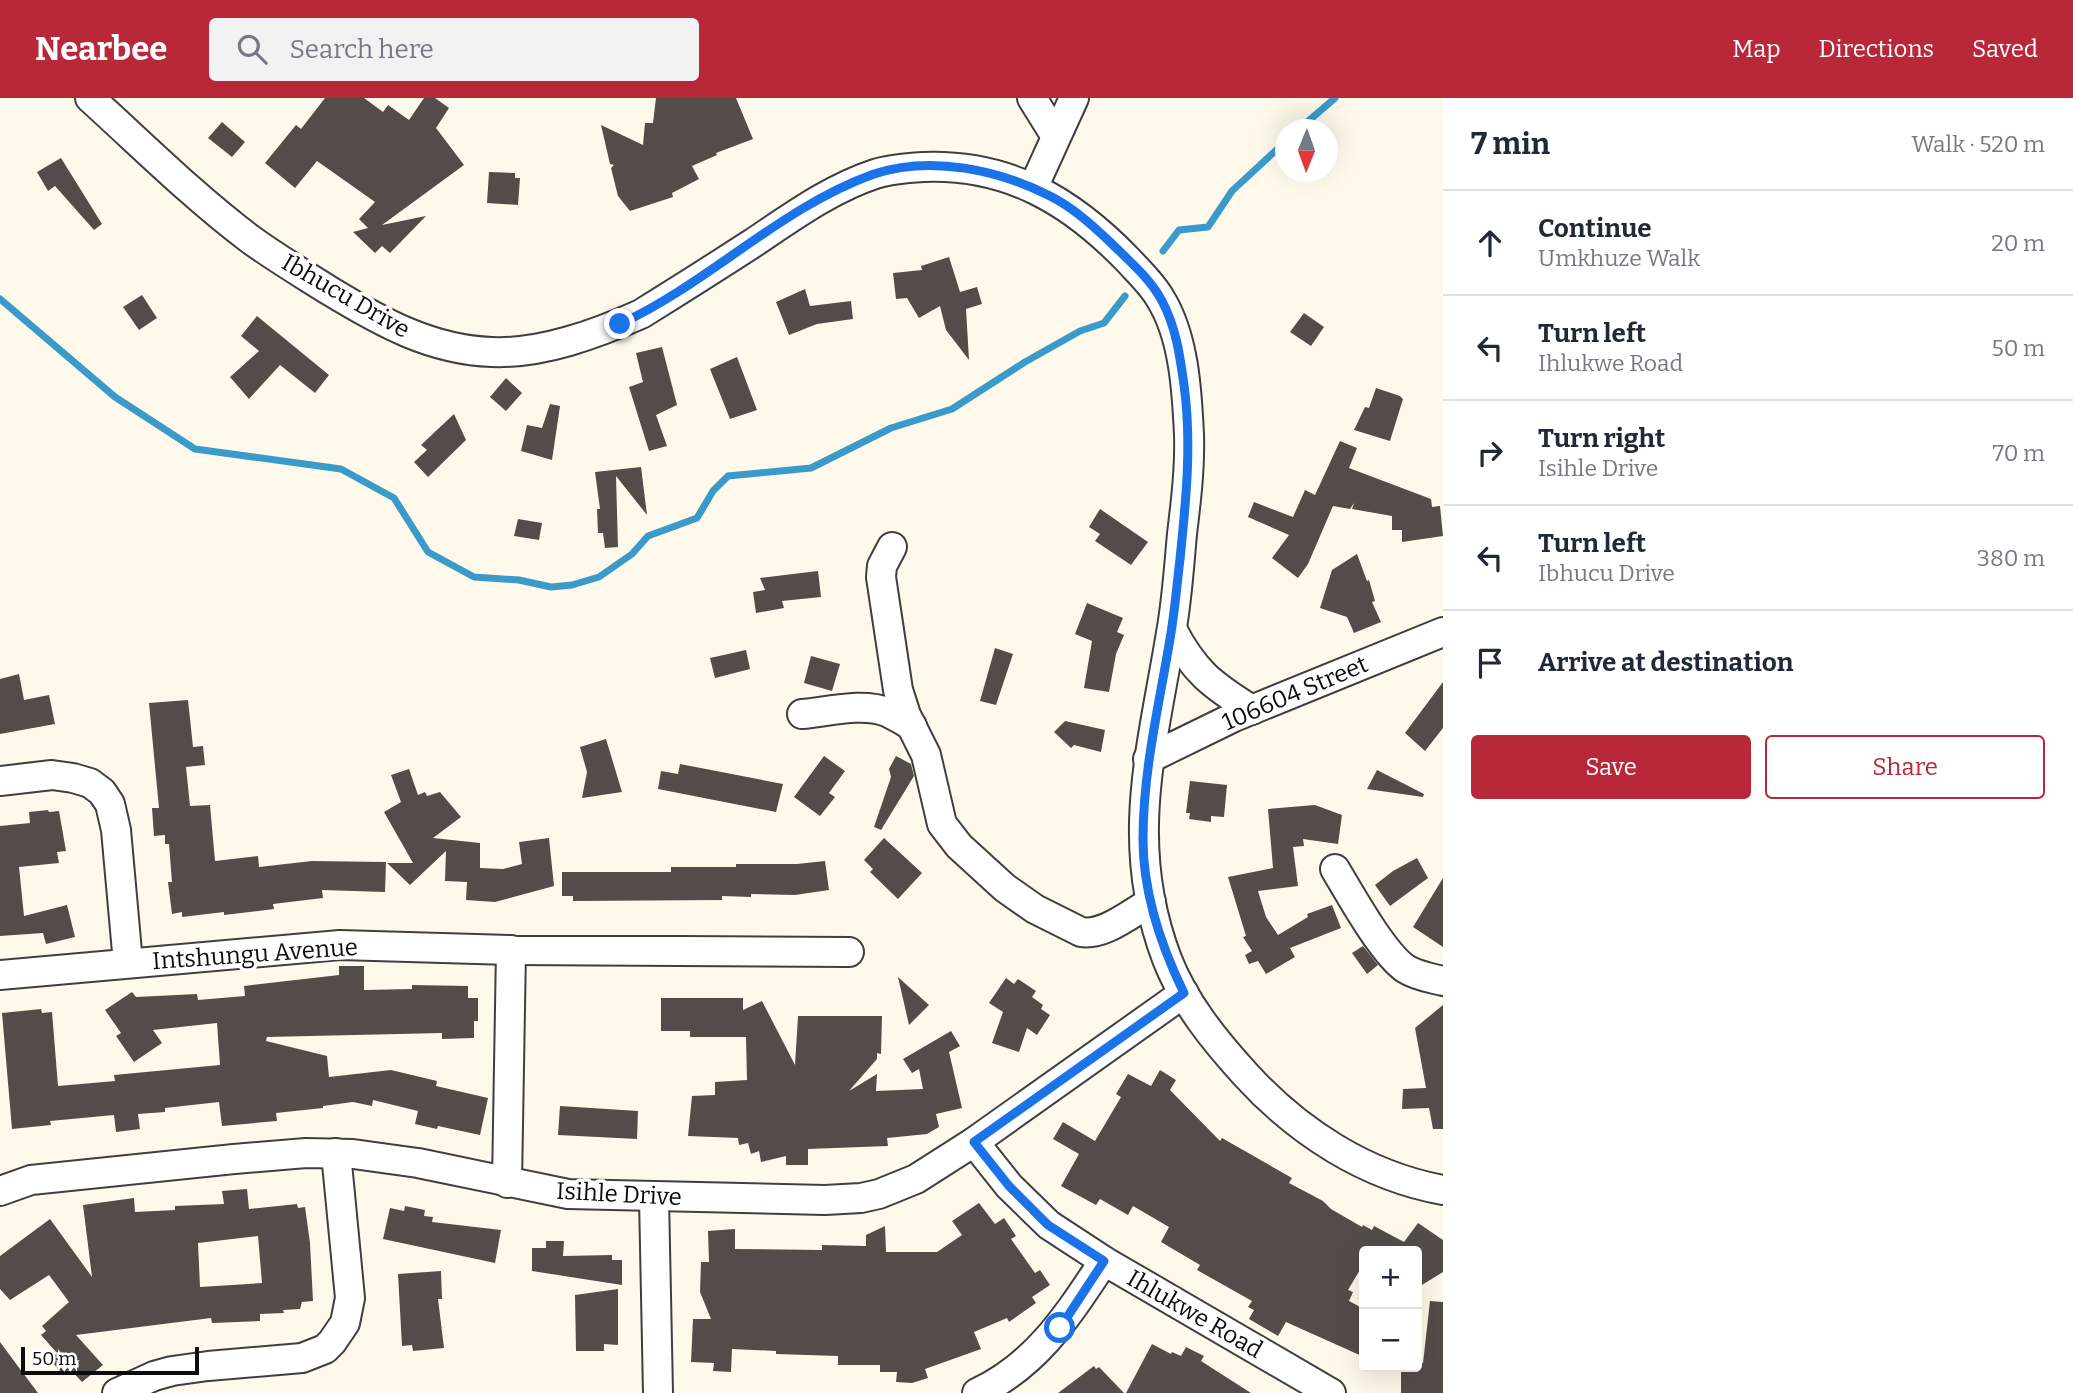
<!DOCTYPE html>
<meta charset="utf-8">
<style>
body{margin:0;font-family:Bitter,serif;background:#f2f2f3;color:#1f2937}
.controls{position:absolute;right:21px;bottom:21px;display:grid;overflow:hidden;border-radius:7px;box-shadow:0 7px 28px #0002}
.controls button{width:63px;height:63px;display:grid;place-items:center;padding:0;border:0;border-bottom:2px solid #e0e1e3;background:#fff;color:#1f2937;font:35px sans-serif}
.compass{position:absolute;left:1275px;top:21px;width:63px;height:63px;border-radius:50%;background:#fff;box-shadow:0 7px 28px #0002;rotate:181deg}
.scale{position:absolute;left:21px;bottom:18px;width:178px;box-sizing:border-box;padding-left:7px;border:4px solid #0c0c0c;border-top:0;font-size:19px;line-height:24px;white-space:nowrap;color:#0c0c0c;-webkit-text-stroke:5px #fff;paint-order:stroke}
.stop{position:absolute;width:21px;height:21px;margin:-16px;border:5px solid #1a73e8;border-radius:50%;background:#fff}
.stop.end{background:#1a73e8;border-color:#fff;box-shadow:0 2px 7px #0008}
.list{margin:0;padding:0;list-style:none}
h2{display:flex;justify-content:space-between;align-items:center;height:91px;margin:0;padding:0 28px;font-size:30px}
h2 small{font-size:23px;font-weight:400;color:#747a83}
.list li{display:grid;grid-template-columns:46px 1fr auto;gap:21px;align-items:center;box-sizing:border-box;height:105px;padding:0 28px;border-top:2px solid #e0e1e3}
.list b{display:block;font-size:26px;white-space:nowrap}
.list p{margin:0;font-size:23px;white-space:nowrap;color:#747a83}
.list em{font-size:23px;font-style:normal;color:#747a83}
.actions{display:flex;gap:14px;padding:21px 28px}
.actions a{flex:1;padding:16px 0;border:2px solid #b82839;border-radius:7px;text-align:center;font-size:24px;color:#b82839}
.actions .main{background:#b82839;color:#fff}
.icon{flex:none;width:38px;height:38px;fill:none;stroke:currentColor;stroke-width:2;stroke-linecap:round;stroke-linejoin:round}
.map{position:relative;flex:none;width:1443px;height:1295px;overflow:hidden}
header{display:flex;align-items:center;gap:42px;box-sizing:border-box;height:98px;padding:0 35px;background:#b82839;color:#fff}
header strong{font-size:33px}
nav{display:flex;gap:38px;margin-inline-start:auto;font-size:24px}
.search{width:490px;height:63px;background:#f2f2f3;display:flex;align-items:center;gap:18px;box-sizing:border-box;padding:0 24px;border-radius:7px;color:#747a83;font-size:26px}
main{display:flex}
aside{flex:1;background:#fff}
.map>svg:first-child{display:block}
</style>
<header>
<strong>Nearbee</strong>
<div class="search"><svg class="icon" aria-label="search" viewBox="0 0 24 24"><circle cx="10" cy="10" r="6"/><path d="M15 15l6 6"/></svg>Search here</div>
<nav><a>Map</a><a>Directions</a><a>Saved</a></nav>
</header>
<main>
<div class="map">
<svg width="1443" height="1295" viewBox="0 0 1443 1295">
<rect width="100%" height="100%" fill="#fff9eb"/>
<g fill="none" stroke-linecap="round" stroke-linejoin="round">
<!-- stream -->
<g stroke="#3a9bca" stroke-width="7">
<polyline points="1298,32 1335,0"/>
<polyline points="1163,153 1179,132 1208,129 1232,93 1286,43"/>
<polyline points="0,201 115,299 195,351 341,371 394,400 428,454 474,479 519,482 551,489 572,487 599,479 632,456 648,438 697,420 713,393 728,378 811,370 891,330 952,311 1025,264 1080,233 1104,225 1125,198"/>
</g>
</g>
<!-- building -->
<g fill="#544c48" fill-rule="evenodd">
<polygon points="325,0 364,0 383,14 388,7 409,22 424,0 435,0 449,10 436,30 464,67 382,127 426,118 390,155 382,148 375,155 353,134 368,130 359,121 375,104 317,63 295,90 265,65 296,27 301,31"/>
<polygon points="656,0 736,0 753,41 716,55 717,57 692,68 699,81 672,95 673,99 630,113 618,98 611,70 614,67 610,66 601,27 643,47 645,25 653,25"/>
<polygon points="222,24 245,44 232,59 208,40"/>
<polygon points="61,60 102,126 94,132 55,88 48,93 37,74"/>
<polygon points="489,74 515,75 515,80 520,80 518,107 487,105"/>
<polygon points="949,159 960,194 977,189 982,206 966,211 969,262 946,232 940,208 919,220 907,200 896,201 893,175 922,172 921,168"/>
<polygon points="805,191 810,208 851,203 853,221 817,226 789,237 776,204"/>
<polygon points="142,197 157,220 139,232 123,209"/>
<polygon points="1304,215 1324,229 1311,248 1290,234"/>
<polygon points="257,218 329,277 315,295 280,267 249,301 230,279 259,253 241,238"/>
<polygon points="662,249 677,307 656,317 667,348 649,353 629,289 643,284 636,255"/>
<polygon points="737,259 757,312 730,321 710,271"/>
<polygon points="506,280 522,295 506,313 490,299"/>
<polygon points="1376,290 1400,298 1403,301 1390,343 1354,332 1365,309 1369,310"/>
<polygon points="550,306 560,308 552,362 521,353 527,327 542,330"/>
<polygon points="454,316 466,342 428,379 414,364 427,352 421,347"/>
<polygon points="1340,343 1357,350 1349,370 1431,401 1432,409 1440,408 1443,438 1402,444 1402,432 1392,432 1392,418 1352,411 1354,405 1350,411 1333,408 1308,466 1298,480 1272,460 1289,437 1248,419 1254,404 1293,419 1305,392 1315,397"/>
<polygon points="641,369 647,417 616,378 618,449 605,450 603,435 598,435 597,411 600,411 595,374"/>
<polygon points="1100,411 1148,444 1131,467 1095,443 1100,436 1089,429"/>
<polygon points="518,421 542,425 539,442 514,438"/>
<polygon points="1357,456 1367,483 1369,482 1375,503 1372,504 1381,524 1354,535 1347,519 1320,510 1332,472"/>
<polygon points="818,473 821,499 782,503 784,510 756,515 753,494 765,492 760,480"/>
<polygon points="1087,505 1123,520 1117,534 1124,537 1116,556 1109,594 1084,590 1092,543 1075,536"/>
<polygon points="995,550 1013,556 996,607 980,603"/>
<polygon points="746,552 750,571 715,580 710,560"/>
<polygon points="811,558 840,566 832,593 804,585"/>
<polygon points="19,576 24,602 49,597 55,626 0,636 0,581"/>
<polygon points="1443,584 1443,630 1425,653 1405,635"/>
<polygon points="188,602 193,649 203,648 205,667 186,669 190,708 210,707 215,763 258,758 259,769 312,763 386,764 385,794 322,792 323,800 273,806 274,811 224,817 224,814 182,819 182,814 172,816 168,784 172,784 169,746 165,746 165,737 154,738 152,710 159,710 149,605"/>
<polygon points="1065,623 1105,632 1101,654 1074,647 1071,650 1054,634"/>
<polygon points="606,641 622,694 582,700 587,674 580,649"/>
<polygon points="824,658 845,673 829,695 835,699 820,718 794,699"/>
<polygon points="896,658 911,666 914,678 881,732 874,729 891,679 889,671"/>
<polygon points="680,666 783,686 776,714 658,691 661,673 678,676"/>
<polygon points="409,671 418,697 425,694 427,698 440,694 461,719 433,740 480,745 480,770 503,771 522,766 519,744 549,740 554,788 495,804 466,802 467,784 445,783 446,753 410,787 387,765 413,765 384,714 401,704 391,677"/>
<polygon points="1377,672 1424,696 1423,699 1367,691"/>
<polygon points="1190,683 1227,687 1224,719 1211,718 1211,724 1189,721 1190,715 1186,715"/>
<polygon points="1315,707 1342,717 1338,746 1303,741 1304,748 1293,749 1298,788 1258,793 1266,819 1278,837 1308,819 1307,816 1332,807 1341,830 1290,850 1295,859 1266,876 1258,863 1249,866 1245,857 1252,853 1243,839 1246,838 1228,779 1273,770 1268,711"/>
<polygon points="48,712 49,714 59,713 66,753 57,754 59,765 19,769 24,818 67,807 75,839 46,846 43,835 0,838 0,728 30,725 29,714"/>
<polygon points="884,740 922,775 898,801 870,774 873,771 864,762"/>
<polygon points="1417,760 1428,780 1390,808 1375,787 1393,773"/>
<polygon points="825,763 829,792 795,797 751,796 751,799 722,798 722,802 573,803 573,798 562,798 562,774 671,774 671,769 736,769 736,766 797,766"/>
<polygon points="1443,780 1443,849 1413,829"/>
<polygon points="1363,848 1378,867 1367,876 1352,855"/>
<polygon points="339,868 364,868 364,892 412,891 412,887 468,888 468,900 478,900 478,923 474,923 474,940 442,941 442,935 267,939 266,943 327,958 329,979 391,972 437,983 436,988 488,1000 480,1037 438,1028 437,1031 415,1026 418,1013 373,1002 372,1008 353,1004 323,1008 323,1010 276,1015 277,1023 222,1028 219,1004 165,1010 165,1014 138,1016 140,1031 116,1034 114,1017 50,1023 51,1027 12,1031 2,915 41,911 42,915 52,914 58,988 115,983 114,977 220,967 217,925 153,932 162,945 134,964 116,938 121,935 105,912 132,894 136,899 197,896 198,902 245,898 244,888 339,877"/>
<polygon points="898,879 929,907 909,927"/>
<polygon points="1006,880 1014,886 1018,881 1036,893 1032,899 1043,907 1041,911 1050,917 1037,937 1027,930 1019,954 992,945 1003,914 989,905"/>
<polygon points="661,900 743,900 743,912 762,903 795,967 798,918 882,918 881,956 877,955 877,961 849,993 877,976 876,993 923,991 919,971 912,975 903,961 951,933 960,948 949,954 962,1010 936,1016 939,1029 927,1036 887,1040 888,1048 808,1051 808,1067 786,1067 786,1058 761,1064 759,1053 751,1056 748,1045 739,1047 738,1040 688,1038 692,998 715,997 715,984 747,982 746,939 690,939 690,933 661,933"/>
<polygon points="1443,907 1443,1031 1433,1031 1429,1010 1402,1011 1403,991 1426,990 1415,930"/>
<polygon points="1160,972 1176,982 1170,992 1220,1043 1222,1040 1292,1080 1289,1085 1323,1103 1331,1111 1362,1129 1363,1127 1372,1132 1374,1128 1404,1144 1418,1125 1443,1142 1443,1174 1417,1190 1417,1153 1364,1153 1364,1165 1348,1192 1353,1194 1349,1203 1364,1211 1364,1259 1286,1224 1278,1238 1249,1221 1254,1212 1248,1209 1252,1203 1197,1172 1200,1167 1161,1144 1169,1129 1133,1108 1128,1117 1100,1101 1096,1107 1061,1088 1079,1056 1053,1041 1063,1024 1095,1043 1121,999 1116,996 1128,976 1151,988"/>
<polygon points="560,1008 638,1013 637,1041 558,1037"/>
<path d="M247,1091L249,1111L297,1106L298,1110L305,1109L310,1145L313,1203L302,1204L300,1211L283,1212L284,1215L260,1216V1223L212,1225L211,1220L76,1237L103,1267L82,1284L70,1271L64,1277L50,1262L57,1255L41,1237L46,1233L42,1228L69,1204L49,1177L10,1202L0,1191V1158L50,1121L92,1179L83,1107L134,1100L135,1114L175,1112V1108L224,1106L222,1093ZM258,1138L262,1185L200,1189L198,1145Z"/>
<polygon points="979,1105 995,1126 1004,1120 1016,1138 1011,1141 1035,1175 1040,1172 1050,1187 1032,1199 1036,1205 1009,1224 1007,1220 974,1234 981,1251 925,1271 928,1280 912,1285 896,1284 897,1274 880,1274 880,1267 838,1267 838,1258 776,1256 776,1253 732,1251 731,1274 713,1273 714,1265 691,1264 693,1221 711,1221 700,1194 701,1164 709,1164 708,1133 735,1131 735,1151 822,1152 822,1147 866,1148 866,1137 885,1128 886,1154 937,1154 962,1137 952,1123"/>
<polygon points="405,1108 425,1112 424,1118 433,1119 432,1124 501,1132 495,1165 383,1141 390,1110 404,1113"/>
<polygon points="546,1143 564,1143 563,1158 612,1157 612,1162 622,1162 622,1187 532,1173 532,1150 546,1150"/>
<polygon points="441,1173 442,1201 438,1201 444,1250 413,1253 412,1247 402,1248 398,1176"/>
<polygon points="618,1191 618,1247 604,1246 604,1253 576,1253 575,1197"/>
<polygon points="1430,1203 1443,1204 1443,1295 1401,1295 1401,1269 1417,1269 1417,1265 1423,1265"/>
<polygon points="0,1244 20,1271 38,1295 0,1295"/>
<polygon points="1152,1246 1171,1256 1172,1254 1181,1258 1186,1249 1204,1258 1201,1263 1251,1295 1126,1295"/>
<polygon points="1094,1268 1096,1271 1099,1269 1124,1295 1058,1295"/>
</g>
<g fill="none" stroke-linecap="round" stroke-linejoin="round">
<!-- minor casing -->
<g stroke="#3f3f3f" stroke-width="32">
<g id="minor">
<path d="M90,0C142,47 193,98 250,141C276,160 303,176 330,193C381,224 431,252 492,254C542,256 596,236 641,216C678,193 716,169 753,145C792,119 830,91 875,76C891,71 908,70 924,69C1009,66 1071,103 1128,162C1139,174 1152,186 1160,200C1184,238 1187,293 1189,337C1190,370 1186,403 1182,436C1179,469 1177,502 1171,535C1152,651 1123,745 1167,861C1184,905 1215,943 1246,977C1298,1034 1366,1078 1443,1092"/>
<polyline points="1032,0 1055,37"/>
<polyline points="1033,90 1074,0"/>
<path d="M892,449L882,468L881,479L898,592L906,617L926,657L942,726L959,748L1005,790L1035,811L1081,834C1104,838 1131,815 1151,804"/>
<path d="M1172,531C1194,574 1212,587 1252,612"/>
<path d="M802,616C827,614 862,604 887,614C895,618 904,623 912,628"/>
<polyline points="1148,661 1234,619 1443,534"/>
<polyline points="0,683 52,677 73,680 90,685 102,694 110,706 116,732 128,865"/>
<path d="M1335,771C1350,796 1383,856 1406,871C1417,878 1431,880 1443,883"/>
<polyline points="0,877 340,847 511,852 849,854"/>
<polyline points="974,1044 1009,1088 1049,1127 1104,1163 1331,1295"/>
<polyline points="507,1085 511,852"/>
<polyline points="0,1093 31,1082 234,1061 306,1055 353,1056 418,1065 568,1096 825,1102 861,1100 879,1096 916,1081 974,1044 1184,895"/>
<polyline points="654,1099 658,1295"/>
<polyline points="117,1295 154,1278 172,1273 208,1268 302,1260 325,1251 332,1244 345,1225 350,1200 336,1055"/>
<path d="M977,1295C1038,1266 1068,1217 1104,1163"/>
</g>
</g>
<!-- minor -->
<use href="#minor" stroke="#fff" stroke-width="28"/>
</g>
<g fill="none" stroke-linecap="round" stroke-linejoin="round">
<!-- route -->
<path stroke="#1a73e8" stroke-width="9" d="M620,226C709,185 781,109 874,76C931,57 999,72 1050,98C1072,109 1091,126 1109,143C1127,161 1150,180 1162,203C1176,229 1180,258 1184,287C1192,345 1186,403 1180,461C1177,486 1175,510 1171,535C1160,603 1143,671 1143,741C1143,794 1161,848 1184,895L974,1044L1009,1088L1048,1127L1104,1163L1060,1230"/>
</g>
<g text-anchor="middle" stroke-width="7" stroke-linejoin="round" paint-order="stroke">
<!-- street labels -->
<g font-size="24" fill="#0c0c0c" stroke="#fff">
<text transform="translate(346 198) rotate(30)" y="8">Ibhucu Drive</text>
<text transform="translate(1295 595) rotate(-23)" y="8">106604 Street</text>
<text transform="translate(255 856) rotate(-4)" y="8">Intshungu Avenue</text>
<text transform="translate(619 1096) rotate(3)" y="8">Isihle Drive</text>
<text transform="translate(1195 1216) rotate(30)" y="8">Ihlukwe Road</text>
</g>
</g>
</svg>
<div class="controls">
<button>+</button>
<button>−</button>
</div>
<svg class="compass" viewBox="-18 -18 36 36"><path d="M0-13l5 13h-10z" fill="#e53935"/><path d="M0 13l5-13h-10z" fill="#747a83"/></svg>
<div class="scale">50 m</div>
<div class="stop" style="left:1060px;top:1230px"></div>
<div class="stop end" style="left:620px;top:226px"></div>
</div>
<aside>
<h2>7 min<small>Walk · 520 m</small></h2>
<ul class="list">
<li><svg class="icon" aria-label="ahead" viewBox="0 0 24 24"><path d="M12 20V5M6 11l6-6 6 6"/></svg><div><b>Continue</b><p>Umkhuze Walk</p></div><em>20 m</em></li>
<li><svg class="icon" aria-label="left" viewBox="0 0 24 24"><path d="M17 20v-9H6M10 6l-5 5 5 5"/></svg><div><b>Turn left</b><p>Ihlukwe Road</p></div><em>50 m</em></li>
<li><svg class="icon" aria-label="right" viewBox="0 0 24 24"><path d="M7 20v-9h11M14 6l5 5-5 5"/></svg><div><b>Turn right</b><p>Isihle Drive</p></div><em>70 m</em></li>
<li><svg class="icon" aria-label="left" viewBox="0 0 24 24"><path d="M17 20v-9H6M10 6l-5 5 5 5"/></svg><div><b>Turn left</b><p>Ibhucu Drive</p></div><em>380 m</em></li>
<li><svg class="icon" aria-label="arrive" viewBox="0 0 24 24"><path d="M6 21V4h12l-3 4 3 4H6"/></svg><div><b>Arrive at destination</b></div></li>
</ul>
<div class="actions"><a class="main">Save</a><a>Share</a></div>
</aside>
</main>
